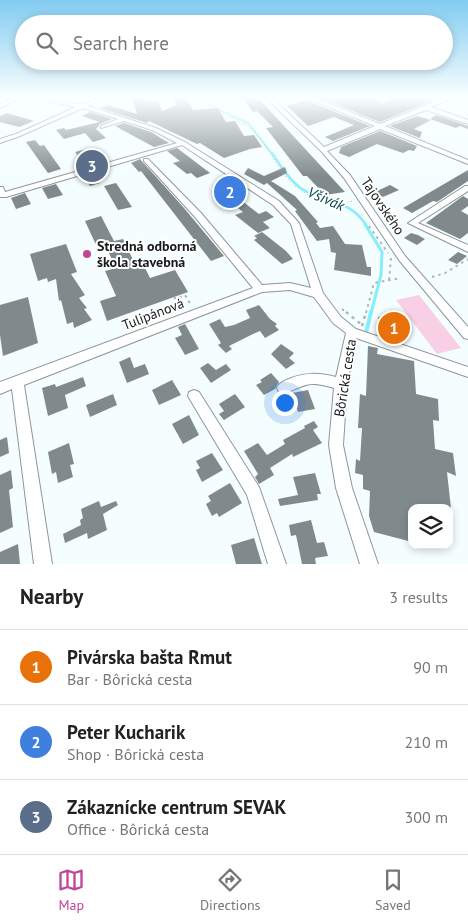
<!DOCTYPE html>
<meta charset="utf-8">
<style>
body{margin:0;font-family:"PT Sans",sans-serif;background:#f2f2f2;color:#222}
.controls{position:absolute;right:15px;bottom:15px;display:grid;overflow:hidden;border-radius:10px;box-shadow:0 2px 8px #0003}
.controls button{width:45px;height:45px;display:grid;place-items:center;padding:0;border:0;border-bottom:1px solid #e0e0e0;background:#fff;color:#222;font:25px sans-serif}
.you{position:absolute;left:284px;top:402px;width:18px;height:18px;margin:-12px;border:4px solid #fff;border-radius:50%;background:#1a73e8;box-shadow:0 0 0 8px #1a73e833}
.badge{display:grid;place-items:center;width:32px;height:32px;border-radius:50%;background:#c04698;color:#fff;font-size:16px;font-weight:700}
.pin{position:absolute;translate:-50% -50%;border:2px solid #fff;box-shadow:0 1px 5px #0006}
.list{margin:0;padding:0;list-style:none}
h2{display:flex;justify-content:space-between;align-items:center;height:65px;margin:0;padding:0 20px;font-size:21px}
h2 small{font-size:16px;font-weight:400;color:#767676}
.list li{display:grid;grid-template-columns:32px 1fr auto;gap:15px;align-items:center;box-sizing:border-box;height:75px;padding:0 20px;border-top:1px solid #e0e0e0}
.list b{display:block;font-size:19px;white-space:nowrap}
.list p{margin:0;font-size:16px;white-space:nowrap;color:#767676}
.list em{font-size:16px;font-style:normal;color:#767676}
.icon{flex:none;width:28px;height:28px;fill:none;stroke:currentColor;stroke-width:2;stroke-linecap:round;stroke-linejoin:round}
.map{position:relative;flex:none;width:468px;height:564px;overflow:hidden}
.search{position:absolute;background:#fff;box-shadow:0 2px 8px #0003;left:15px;right:15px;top:15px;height:55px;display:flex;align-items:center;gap:12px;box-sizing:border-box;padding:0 18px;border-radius:28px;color:#767676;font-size:19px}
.sheet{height:290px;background:#fff}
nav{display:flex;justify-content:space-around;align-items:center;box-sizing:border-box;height:70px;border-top:1px solid #e0e0e0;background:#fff;font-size:14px;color:#767676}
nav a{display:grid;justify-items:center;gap:2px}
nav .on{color:#c04698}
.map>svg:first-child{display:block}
</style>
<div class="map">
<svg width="468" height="564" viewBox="0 0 468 564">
<rect width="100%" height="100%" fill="#f5feff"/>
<!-- green -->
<polygon fill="#f9cfe6" points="419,295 461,348 437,354 396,300"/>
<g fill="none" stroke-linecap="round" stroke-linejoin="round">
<!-- stream-far3 -->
<polyline stroke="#86edfd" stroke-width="2" points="202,98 213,107 248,123 273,155"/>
<!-- stream-far2 -->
<path stroke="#86edfd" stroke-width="2.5" d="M272,153C280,165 290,181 302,189C324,203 350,199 366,225"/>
<!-- stream-far1 -->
<polyline stroke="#86edfd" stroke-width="3" points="365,224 382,252 381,275 371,313"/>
<!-- stream -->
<polyline stroke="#86edfd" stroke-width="4" points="366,333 371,312"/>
</g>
<!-- building -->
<g fill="#808a8c">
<polygon points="132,98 150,98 151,102 158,101 162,111 176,105 173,98 186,98 193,110 218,108 226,122 235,121 244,136 254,135 262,147 250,149 224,158 200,143 197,144 149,121 147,123 100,108 108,105 137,114"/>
<polygon points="243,98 256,98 260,100 345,192 325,195 307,176 303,176 266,128 273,127 257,111 253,112"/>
<polygon points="320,98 378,98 378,102 383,104 393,98 439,98 380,122"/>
<polygon points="306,100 370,126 333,141 325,137 354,125 334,117 308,126 287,106"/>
<polygon points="90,112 112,119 100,124 96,129 106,138 93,142 85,133 64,139 56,130 64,128 66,130 100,122 82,116"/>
<polygon points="7,113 34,121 19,127 0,122 0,116"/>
<polygon points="436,115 468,126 468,129 460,126 456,128 430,119"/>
<polygon points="417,116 431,120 414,129 422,132 420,138 390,126"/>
<polygon points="124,123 151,132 169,143 154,147 115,126"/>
<polygon points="380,131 417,146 414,151 409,150 403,153 377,144 349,157 339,153 341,147"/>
<polygon points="35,140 40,146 44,145 61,169 48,173 26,142"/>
<polygon points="177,148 189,157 210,173 197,178 191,173 187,174 173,163 180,161 167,151"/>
<polygon points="87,149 100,163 87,167 75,152"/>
<polygon points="140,159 184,208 224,256 211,261 141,171 139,172 131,163"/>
<polygon points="285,167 287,173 271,181 295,196 318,222 316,223 320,228 333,226 345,244 362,245 367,267 371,267 371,276 334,270 336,253 331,252 329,239 317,241 295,211 297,210 267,183 264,185 244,174 248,168 264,176"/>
<polygon points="468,170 468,181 437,202 433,201 412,213 403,208"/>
<polygon points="92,173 100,183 90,186 83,176"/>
<polygon points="116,183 132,207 118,210 104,186"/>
<polygon points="56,184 63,195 48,199 42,188"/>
<polygon points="390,185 399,190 383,197 375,192"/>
<polygon points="25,193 31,204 16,209 11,198"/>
<polygon points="463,196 468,199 468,206 461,211 468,215 468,233 460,239 426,223"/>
<polygon points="242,201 259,214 266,211 274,217 263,222 270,228 258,233 235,215 243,212 234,205"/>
<polygon points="101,216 114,241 123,239 134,262 141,260 150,278 175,270 188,292 107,321 100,301 116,296 105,271 116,268 107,249 105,250 103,245 97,247 85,221"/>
<polygon points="262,232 286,251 293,259 282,264 254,240 257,238 254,236"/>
<polygon points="411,233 418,235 425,239 417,245 404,238"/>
<polygon points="66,244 77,272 71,274 85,295 79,298 87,308 84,309 92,320 74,328 73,322 67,324 61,300 59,301 56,279 48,282 47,278 38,281 30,254"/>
<polygon points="458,252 467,256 457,264 448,260"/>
<polygon points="28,297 38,343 3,356 0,335 0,305"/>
<polygon points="259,305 270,319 277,324 275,326 279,330 265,338 260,331 253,334 229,346 232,349 226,353 218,345 221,343 209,324 220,319 225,327 234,325 250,318 246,310"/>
<polygon points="393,315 408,337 397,339 394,334 380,335 378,317"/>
<polygon points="185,324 199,349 185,355 175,338 182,335 178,327"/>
<polygon points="281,344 294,353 289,358 295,363 286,369 271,354"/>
<polygon points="368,346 378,348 377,354 414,361 416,394 438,399 439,421 433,420 435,449 453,453 456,476 447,472 451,508 412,508 412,542 374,532 369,516 370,491 363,489 363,475 355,473 356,459 360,461 362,428 358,428 360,394 366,396"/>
<polygon points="130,357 134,368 145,364 149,374 127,383 119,362"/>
<polygon points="208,363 216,370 226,364 231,370 211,383 200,368"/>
<polygon points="271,373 279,382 275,389 264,395 256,385 262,382 260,380"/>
<polygon points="83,377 86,386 65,395 68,408 48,416 42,388 55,384 56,387"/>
<polygon points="172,380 181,395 159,405 152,390"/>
<polygon points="308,390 315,409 298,412 292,393"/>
<polygon points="113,394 117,405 90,417 86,405"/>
<polygon points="235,394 245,407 224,420 219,414 224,411 219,404"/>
<polygon points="189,415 199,435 183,444 172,424"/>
<polygon points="314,421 318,427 313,430 322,443 293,457 292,454 270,468 274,475 259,484 255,477 258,474 244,451 258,443 267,455 285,444 283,440 305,428 304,426"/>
<polygon points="7,437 9,453 0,457 0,440"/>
<polygon points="69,443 74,464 70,465 73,477 58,483 56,472 52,474 48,452"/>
<polygon points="212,453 223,470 202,482 196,470 200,468 196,461"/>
<polygon points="11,470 13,488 9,490 13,527 0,533 0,475"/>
<polygon points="315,473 321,494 317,494 318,500 280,506 278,499 298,495 293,477"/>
<polygon points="230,483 242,503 219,517 217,513 212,516 206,504 211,501 208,496"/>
<polygon points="99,501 101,507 116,501 118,505 103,514 107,530 88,539 87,533 65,543 63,534 81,525 80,520 83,518 81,509"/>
<polygon points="311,520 317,543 324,542 328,556 315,558 316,564 302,564 296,535 291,536 289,525"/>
<polygon points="254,538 262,564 236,564 231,545"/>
<polygon points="18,544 20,564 0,564 0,552"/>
</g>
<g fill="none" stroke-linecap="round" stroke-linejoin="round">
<!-- minor casing -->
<g stroke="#8d9698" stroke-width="2">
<g id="minor">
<polygon points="13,98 21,98 0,108 0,104"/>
<path d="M34,98C50,98 65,104 80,104C88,104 95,98 104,98L88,106L156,128L185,142L279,201L299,223L323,293L341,317L356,329L468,367V377L356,338L347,384L343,445L352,488L378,564H360L336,488L329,445L334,388C307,380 307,385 283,394L279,392L277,388C279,383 284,381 289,379C305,372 319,373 336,377L346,333L333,323L314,297L290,290L262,292L24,385L52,564H34L12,389L0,394V382L253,288L195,217L144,161V159H148L201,213L262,285L290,283L311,288L291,224L273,205L182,145L6,197H0V187H3L5,192L177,143L152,130L124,121L101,128V126L118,119L83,108L20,136L0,143V139L16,134L76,107Z"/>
<polygon points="266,98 272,98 324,147 375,126 307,98 315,98 380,124 444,98 452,98 431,107 468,120 468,124 426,110 385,126 468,160 468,164 380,129 327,151 350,175 405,256 468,327 468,339 464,338 399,260 344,178 321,151"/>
<polygon points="391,98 382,102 379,100 382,98"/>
<polygon points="465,186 468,186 468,191 418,223 468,245 468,252 408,223"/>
<polygon points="194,390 199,392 259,487 286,564 268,564 247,495 188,396 189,392"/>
</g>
</g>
<!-- path-far2 -->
<g stroke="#adb5b5" stroke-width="1" stroke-dasharray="1 2.5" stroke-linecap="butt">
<path d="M179,109C207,101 220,112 245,124L235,125"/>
<polyline points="210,112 216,111"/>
<polyline points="222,118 230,117"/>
<path d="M245,124C269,141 276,173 300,190C313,199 329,202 344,207L349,201H353"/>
</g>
<!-- path-far1 -->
<g stroke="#adb5b5" stroke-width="2" stroke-dasharray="2.5 4" stroke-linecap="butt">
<polyline points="369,226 388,253"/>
<polyline points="395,233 406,226"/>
<polyline points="432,277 445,273 468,259"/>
<polyline points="389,280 391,258"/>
<polyline points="174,297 176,299 185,295 191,305"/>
<polyline points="342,309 347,313"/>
<polyline points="366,313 374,283 401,278"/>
</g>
<!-- path -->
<g stroke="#adb5b5" stroke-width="2.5" stroke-dasharray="3 4.5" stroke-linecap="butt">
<polyline points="346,312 362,325"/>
<polyline points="362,326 366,312"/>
</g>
<!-- minor -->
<use href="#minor" fill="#fff" fill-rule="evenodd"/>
</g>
<!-- sky -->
<linearGradient id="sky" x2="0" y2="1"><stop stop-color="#81cbf0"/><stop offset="0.55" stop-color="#faffff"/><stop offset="1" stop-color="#faffff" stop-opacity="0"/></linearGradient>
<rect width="468" height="177" fill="url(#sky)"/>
<!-- markers -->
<circle fill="#c04698" stroke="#fff" stroke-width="2" cx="87" cy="254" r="5"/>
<g text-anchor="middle" stroke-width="4" stroke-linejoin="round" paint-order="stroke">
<!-- street labels -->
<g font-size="14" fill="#161a1a" stroke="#fff">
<text transform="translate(383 206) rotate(56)" y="5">Tajovského</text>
<text transform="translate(153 314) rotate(-21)" y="5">Tulipánová</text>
<text transform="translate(345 378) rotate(-81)" y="5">Bôrická cesta</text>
</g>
<!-- poi labels -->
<g font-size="14" font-weight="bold" fill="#161a1a" stroke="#fff" text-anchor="start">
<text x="97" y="251">Stredná odborná<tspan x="97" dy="16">škola stavebná</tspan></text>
</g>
<!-- water labels -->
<g font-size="15" font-style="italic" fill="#04474f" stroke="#fff">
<text transform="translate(326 199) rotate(23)" y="5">Všivák</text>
</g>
</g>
</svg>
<div class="controls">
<button><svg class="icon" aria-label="layers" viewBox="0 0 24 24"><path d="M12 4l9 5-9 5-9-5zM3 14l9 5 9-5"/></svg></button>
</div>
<div class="you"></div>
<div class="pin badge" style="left:394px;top:328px;background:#e8710a">1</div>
<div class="pin badge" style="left:230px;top:192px;background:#3f7fe0">2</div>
<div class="pin badge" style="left:92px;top:166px;background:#5c6f8a">3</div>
<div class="search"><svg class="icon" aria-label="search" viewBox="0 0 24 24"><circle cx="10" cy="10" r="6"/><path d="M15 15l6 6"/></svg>Search here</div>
</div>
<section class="sheet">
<h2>Nearby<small>3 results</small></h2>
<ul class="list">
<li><span class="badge" style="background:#e8710a">1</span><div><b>Pivárska bašta Rmut</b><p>Bar · Bôrická cesta</p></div><em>90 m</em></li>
<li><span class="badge" style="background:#3f7fe0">2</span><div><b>Peter Kucharik</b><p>Shop · Bôrická cesta</p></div><em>210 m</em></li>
<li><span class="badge" style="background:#5c6f8a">3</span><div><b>Zákaznícke centrum SEVAK</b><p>Office · Bôrická cesta</p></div><em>300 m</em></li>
</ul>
</section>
<nav>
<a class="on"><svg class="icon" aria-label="map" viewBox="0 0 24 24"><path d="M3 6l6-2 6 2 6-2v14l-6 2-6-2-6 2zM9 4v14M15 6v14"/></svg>Map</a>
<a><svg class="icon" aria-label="directions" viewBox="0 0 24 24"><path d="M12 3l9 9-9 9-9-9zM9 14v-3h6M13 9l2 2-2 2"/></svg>Directions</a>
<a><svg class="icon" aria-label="saved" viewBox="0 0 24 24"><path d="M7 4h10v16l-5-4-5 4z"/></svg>Saved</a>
</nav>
